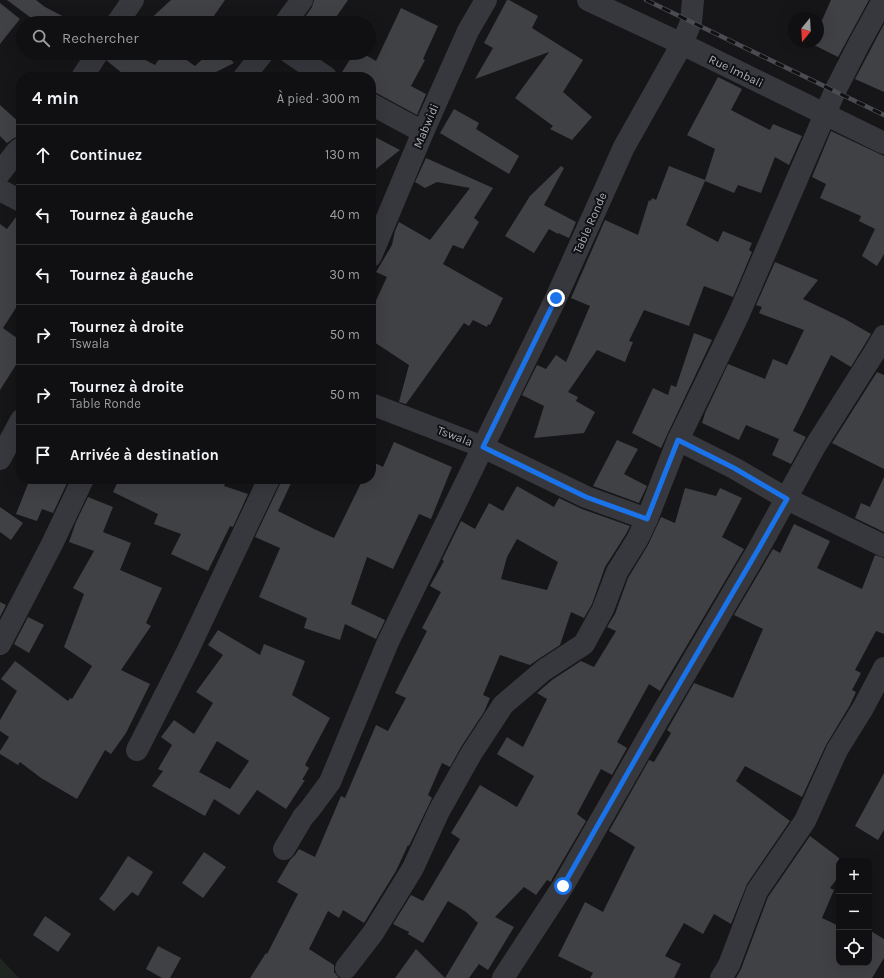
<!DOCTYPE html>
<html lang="fr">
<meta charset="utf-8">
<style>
body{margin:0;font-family:Karla,sans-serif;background:#1e1e20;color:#f1f3f6}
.controls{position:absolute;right:12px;bottom:12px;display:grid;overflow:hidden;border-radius:8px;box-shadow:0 4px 16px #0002}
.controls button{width:36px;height:36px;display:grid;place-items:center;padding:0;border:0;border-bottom:1px solid #303032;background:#101012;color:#f1f3f6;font:20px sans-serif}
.compass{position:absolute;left:788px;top:12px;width:36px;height:36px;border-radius:50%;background:#101012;box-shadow:0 4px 16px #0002;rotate:198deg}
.stop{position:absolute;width:12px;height:12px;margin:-9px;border:3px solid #1a73e8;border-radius:50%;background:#fff}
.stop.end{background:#1a73e8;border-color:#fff;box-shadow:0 1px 4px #0008}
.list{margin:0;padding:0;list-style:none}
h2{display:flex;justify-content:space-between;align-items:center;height:52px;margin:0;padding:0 16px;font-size:17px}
h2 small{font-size:13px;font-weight:400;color:#9c9d9f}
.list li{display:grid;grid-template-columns:26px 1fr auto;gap:12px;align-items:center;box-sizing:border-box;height:60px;padding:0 16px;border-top:1px solid #303032}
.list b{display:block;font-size:15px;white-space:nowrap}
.list p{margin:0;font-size:13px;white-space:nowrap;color:#9c9d9f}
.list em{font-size:13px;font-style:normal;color:#9c9d9f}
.icon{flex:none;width:22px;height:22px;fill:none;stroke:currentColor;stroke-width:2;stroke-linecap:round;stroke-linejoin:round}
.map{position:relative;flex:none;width:884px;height:978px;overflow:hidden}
.search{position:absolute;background:#101012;box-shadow:0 4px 16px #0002;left:16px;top:16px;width:360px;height:44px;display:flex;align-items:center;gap:10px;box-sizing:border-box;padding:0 14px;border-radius:22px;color:#9c9d9f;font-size:15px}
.panel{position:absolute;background:#101012;box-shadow:0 4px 16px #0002;left:16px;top:72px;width:360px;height:412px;border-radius:16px}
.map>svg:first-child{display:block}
</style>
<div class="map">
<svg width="884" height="978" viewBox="0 0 884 978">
<rect width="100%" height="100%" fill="#161618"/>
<!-- green -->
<polygon fill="#1e261f" points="0,958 19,978 0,978"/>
<!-- building -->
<g fill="#404145" fill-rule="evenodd">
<polygon points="7,0 36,0 45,7 76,23 38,23"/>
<polygon points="171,0 225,0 209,23 146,23"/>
<polygon points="314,0 348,0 332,23 301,23 312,7"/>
<polygon points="507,0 509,0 538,16 532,28 583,60 563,92 592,117 572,140 550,129 553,126 515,98 549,52 475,79 493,48 484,43"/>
<polygon points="831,0 869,0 838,57 814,45 815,42 818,42 818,29"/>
<polygon points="0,3 20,19 0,44"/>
<polygon points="401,8 438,26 423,59 425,60 411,86 426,94 417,115 371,90 371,77 339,77 354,53 362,53 376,61"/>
<polygon points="884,24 884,92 855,79"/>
<polygon points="110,53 132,53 155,65 163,53 177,53 195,66 209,53 224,53 234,63 208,76 210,77 127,77 107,61"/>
<polygon points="718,77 742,89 731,110 770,130 773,124 802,136 789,165 775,157 761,193 738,185 734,193 705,181 686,225 718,242 723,231 752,243 749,250 752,252 733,297 704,286 689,326 644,310 629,341 633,342 625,362 597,350 568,392 578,397 576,401 595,412 584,433 534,438 544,406 522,395 537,365 546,369 556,355 566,362 590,306 571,298 605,220 638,235 649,200 651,201 652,198 656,200 669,166 705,180 715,149 687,135"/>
<polygon points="0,105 21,124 21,136 14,138 7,143 0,136"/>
<polygon points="454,109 479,123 476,129 519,156 509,174 440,133"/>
<polygon points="831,131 884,156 884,254 877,266 862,256 875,229 859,221 861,216 820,198 826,184 812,177"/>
<polygon points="371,135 400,150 371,173"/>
<polygon points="426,158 493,188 474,218 479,222 463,249 453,245 443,264 503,298 490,325 488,324 487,327 473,320 469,326 464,323 406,404 399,402 409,365 371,340 371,311 387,277 376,272 392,245 395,231 399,222 430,240 470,188 437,182 425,188 415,182"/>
<polygon points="561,166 564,168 544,205 576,222 569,238 558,233 558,234 549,229 534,253 505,236 530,196"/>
<polygon points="19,213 21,213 21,300 3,328 21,341 21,357 0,390 0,224 7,229"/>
<polygon points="775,262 818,280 803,299 845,319 871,334 851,367 831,355 793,431 806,437 791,464 772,455 779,439 746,425 739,440 702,423 705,413 728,364 765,379 773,359 787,365 804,330 759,313 762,307 756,305"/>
<polygon points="694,333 712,340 667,435 661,448 632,433 653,388 668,395 671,385 676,387"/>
<polygon points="877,372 884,375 884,469 832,443"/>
<polygon points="617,440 638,449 624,474 647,486 639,503 593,486"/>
<polygon points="394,442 452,467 431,519 419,514 393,569 367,557 351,604 385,620 376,639 345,624 340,640 304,628 307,618 259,597 280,548 255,537 280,484 281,479 293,479 278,511 314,529 334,538 363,479 371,479 371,461 383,467"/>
<polygon points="884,477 884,532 855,518 861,503 870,507"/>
<polygon points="30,479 69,479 53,513 42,509 37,521 16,514"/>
<polygon points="119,479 227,479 224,486 248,494 233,527 230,526 208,571 171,554 181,534 154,524 158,514 113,492"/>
<path d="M517,486L554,507L559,498L582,509L630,526L626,534L605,567L592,604L584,618L571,612L560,645L537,660L530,665L500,655L483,695L490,698L484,712L461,747L450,767L442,763L428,795L432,798L409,846L408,845L396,871L364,923L343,910L339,918L328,911L309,949L334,965V972L339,978H250L266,953L267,954L298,894L277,882L290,860L295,855L299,849L315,857L341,796L345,798L376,725L388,731L406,698L395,693L427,631L422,628L441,592L430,586L444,561L442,560L461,521L475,529L489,503L503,511ZM517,539L558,562L547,590L501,579L507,557Z"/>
<polygon points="685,488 716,496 720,488 742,498 722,537 744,549 660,691 649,684 617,742 627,748 612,775 601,769 577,814 586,821 552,879 551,882 547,880 536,895 524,887 495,917 514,927 488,970 479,964 469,978 395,978 416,949 445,978 478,923 466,912 448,901 423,943 408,934 409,932 393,924 411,895 423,901 460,839 451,833 480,785 517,807 534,776 497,754 507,737 523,747 547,699 537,693 552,680 581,661 594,667 616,631 607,627 615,614 628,578 648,545 661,517 675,523"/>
<polygon points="88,497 113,507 103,532 131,543 120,570 162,588 146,623 151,626 121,670 150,684 126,733 111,754 105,750 77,799 41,778 20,762 18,765 0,754 0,751 9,737 0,731 0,720 17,691 1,679 15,661 68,701 70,698 72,699 92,666 64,647 84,594 73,588 94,551 69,542 76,522"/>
<polygon points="0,507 23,523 11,540 0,532"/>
<polygon points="794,524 830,541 817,568 862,589 875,555 884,558 884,634 876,631 855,670 861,673 852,690 856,692 850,705 826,745 802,797 745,766 736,781 790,821 747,884 731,924 714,914 703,934 684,923 665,956 681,964 674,978 590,978 593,973 558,956 585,902 603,912 635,847 609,831 649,760 654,762 671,733 667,730 694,683 733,698 763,629 734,615 773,549 780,553"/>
<polygon points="0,602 6,605 0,617"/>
<polygon points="28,617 44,625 29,653 14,644"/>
<path d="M218,630L260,655L264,644L305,661L292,695L330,718L305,765L309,768L302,780H305L286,809L257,790L239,815L214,799L205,816L152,786L163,771L158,769L172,745L161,737L174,720L194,734L213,703L196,692L223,655L208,645ZM217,741L249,761L230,789L199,772Z"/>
<polygon points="884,773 884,830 878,840 855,826"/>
<polygon points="810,836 839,858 839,876 830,888 834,890 822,918 839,926 839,963 869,963 869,930 884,939 884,958 872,978 736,978 741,969 768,897"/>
<polygon points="204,852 226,867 203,898 182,883"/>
<polygon points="128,856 153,872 138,896 132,892 114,911 99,899 104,893"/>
<polygon points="45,916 71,934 58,952 33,935"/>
<polygon points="158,946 181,958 170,978 162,978 146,969"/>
</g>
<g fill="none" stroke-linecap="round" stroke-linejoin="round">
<!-- street -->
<g stroke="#37383d" stroke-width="22">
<polyline points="588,0 682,44 884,143"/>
<polyline points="117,23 133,0"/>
<polyline points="285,23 302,0"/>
<polyline points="290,53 326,77"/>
<polyline points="82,77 98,53"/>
<polyline points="244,77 263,53"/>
<polyline points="371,104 423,132"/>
<polyline points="0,173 17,151 21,148"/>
<polyline points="0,190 21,201"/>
<polyline points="371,256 423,132 468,31 486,0"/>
<polyline points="371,404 483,447 586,497 647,519"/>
<polyline points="678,440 734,468 787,499 884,546"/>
<polyline points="0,459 21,420"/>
<polyline points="0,644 52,544 83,479"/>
<polyline points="137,750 188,650 269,479"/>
<polyline points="284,849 303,817 310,809 330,782 388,642 483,447 556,298 624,147 682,44 691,22 693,0"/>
<polyline points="346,968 373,933 413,868 439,811 471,754 503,705 544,670 584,644 603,609 617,572 637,540 647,519 678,440 738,316 835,91 859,44 883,0"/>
<polyline points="503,978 563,886 651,732 759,548 814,448 874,353 884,336"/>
<polyline points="721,978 729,965 757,891 805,821 837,750 863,708 884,668"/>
</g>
<!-- rail casing -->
<g stroke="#4a4c52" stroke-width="4.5">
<polyline id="rail" points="646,0 884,115"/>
</g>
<!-- rail -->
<use href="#rail" stroke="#111113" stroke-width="3" stroke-dasharray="9" stroke-linecap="butt"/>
</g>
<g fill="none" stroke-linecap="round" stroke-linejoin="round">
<!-- route -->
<polyline stroke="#1a73e8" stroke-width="5" points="556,298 483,447 586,497 647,519 678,440 734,468 787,499 759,548 651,732 563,886"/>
</g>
<g text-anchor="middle" stroke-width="4" stroke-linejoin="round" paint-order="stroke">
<!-- street labels -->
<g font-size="12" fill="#a8adb8" stroke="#111113">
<text transform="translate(736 71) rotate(26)" y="4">Rue Imbali</text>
<text transform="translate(426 126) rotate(-67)" y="4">Mabwidi</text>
<text transform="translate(590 223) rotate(-66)" y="4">Table Ronde</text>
<text transform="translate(455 436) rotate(21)" y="4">Tswala</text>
</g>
</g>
</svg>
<div class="controls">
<button>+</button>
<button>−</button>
<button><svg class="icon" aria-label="locate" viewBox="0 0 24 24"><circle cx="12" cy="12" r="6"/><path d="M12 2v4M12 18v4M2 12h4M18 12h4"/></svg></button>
</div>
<svg class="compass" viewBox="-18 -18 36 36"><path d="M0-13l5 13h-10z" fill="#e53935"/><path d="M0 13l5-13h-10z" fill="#9c9d9f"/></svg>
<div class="stop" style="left:563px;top:886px"></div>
<div class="stop end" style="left:556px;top:298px"></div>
<div class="search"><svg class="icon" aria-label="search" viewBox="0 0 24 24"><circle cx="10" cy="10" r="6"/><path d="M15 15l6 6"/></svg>Rechercher</div>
<section class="panel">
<h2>4 min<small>À pied · 300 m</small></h2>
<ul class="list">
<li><svg class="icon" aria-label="ahead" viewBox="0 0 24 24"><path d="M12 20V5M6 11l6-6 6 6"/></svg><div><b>Continuez</b></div><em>130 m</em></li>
<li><svg class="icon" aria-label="left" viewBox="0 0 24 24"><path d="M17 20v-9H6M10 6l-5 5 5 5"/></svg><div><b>Tournez à gauche</b></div><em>40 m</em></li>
<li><svg class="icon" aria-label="left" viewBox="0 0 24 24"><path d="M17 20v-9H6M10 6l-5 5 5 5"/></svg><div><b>Tournez à gauche</b></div><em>30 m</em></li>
<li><svg class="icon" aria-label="right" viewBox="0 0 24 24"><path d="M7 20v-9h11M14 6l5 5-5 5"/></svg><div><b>Tournez à droite</b><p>Tswala</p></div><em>50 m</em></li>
<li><svg class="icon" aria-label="right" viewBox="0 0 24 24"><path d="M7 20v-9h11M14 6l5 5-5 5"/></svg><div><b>Tournez à droite</b><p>Table Ronde</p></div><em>50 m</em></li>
<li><svg class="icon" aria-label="arrive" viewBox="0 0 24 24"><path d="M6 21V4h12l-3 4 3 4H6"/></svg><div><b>Arrivée à destination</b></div></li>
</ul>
</section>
</div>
